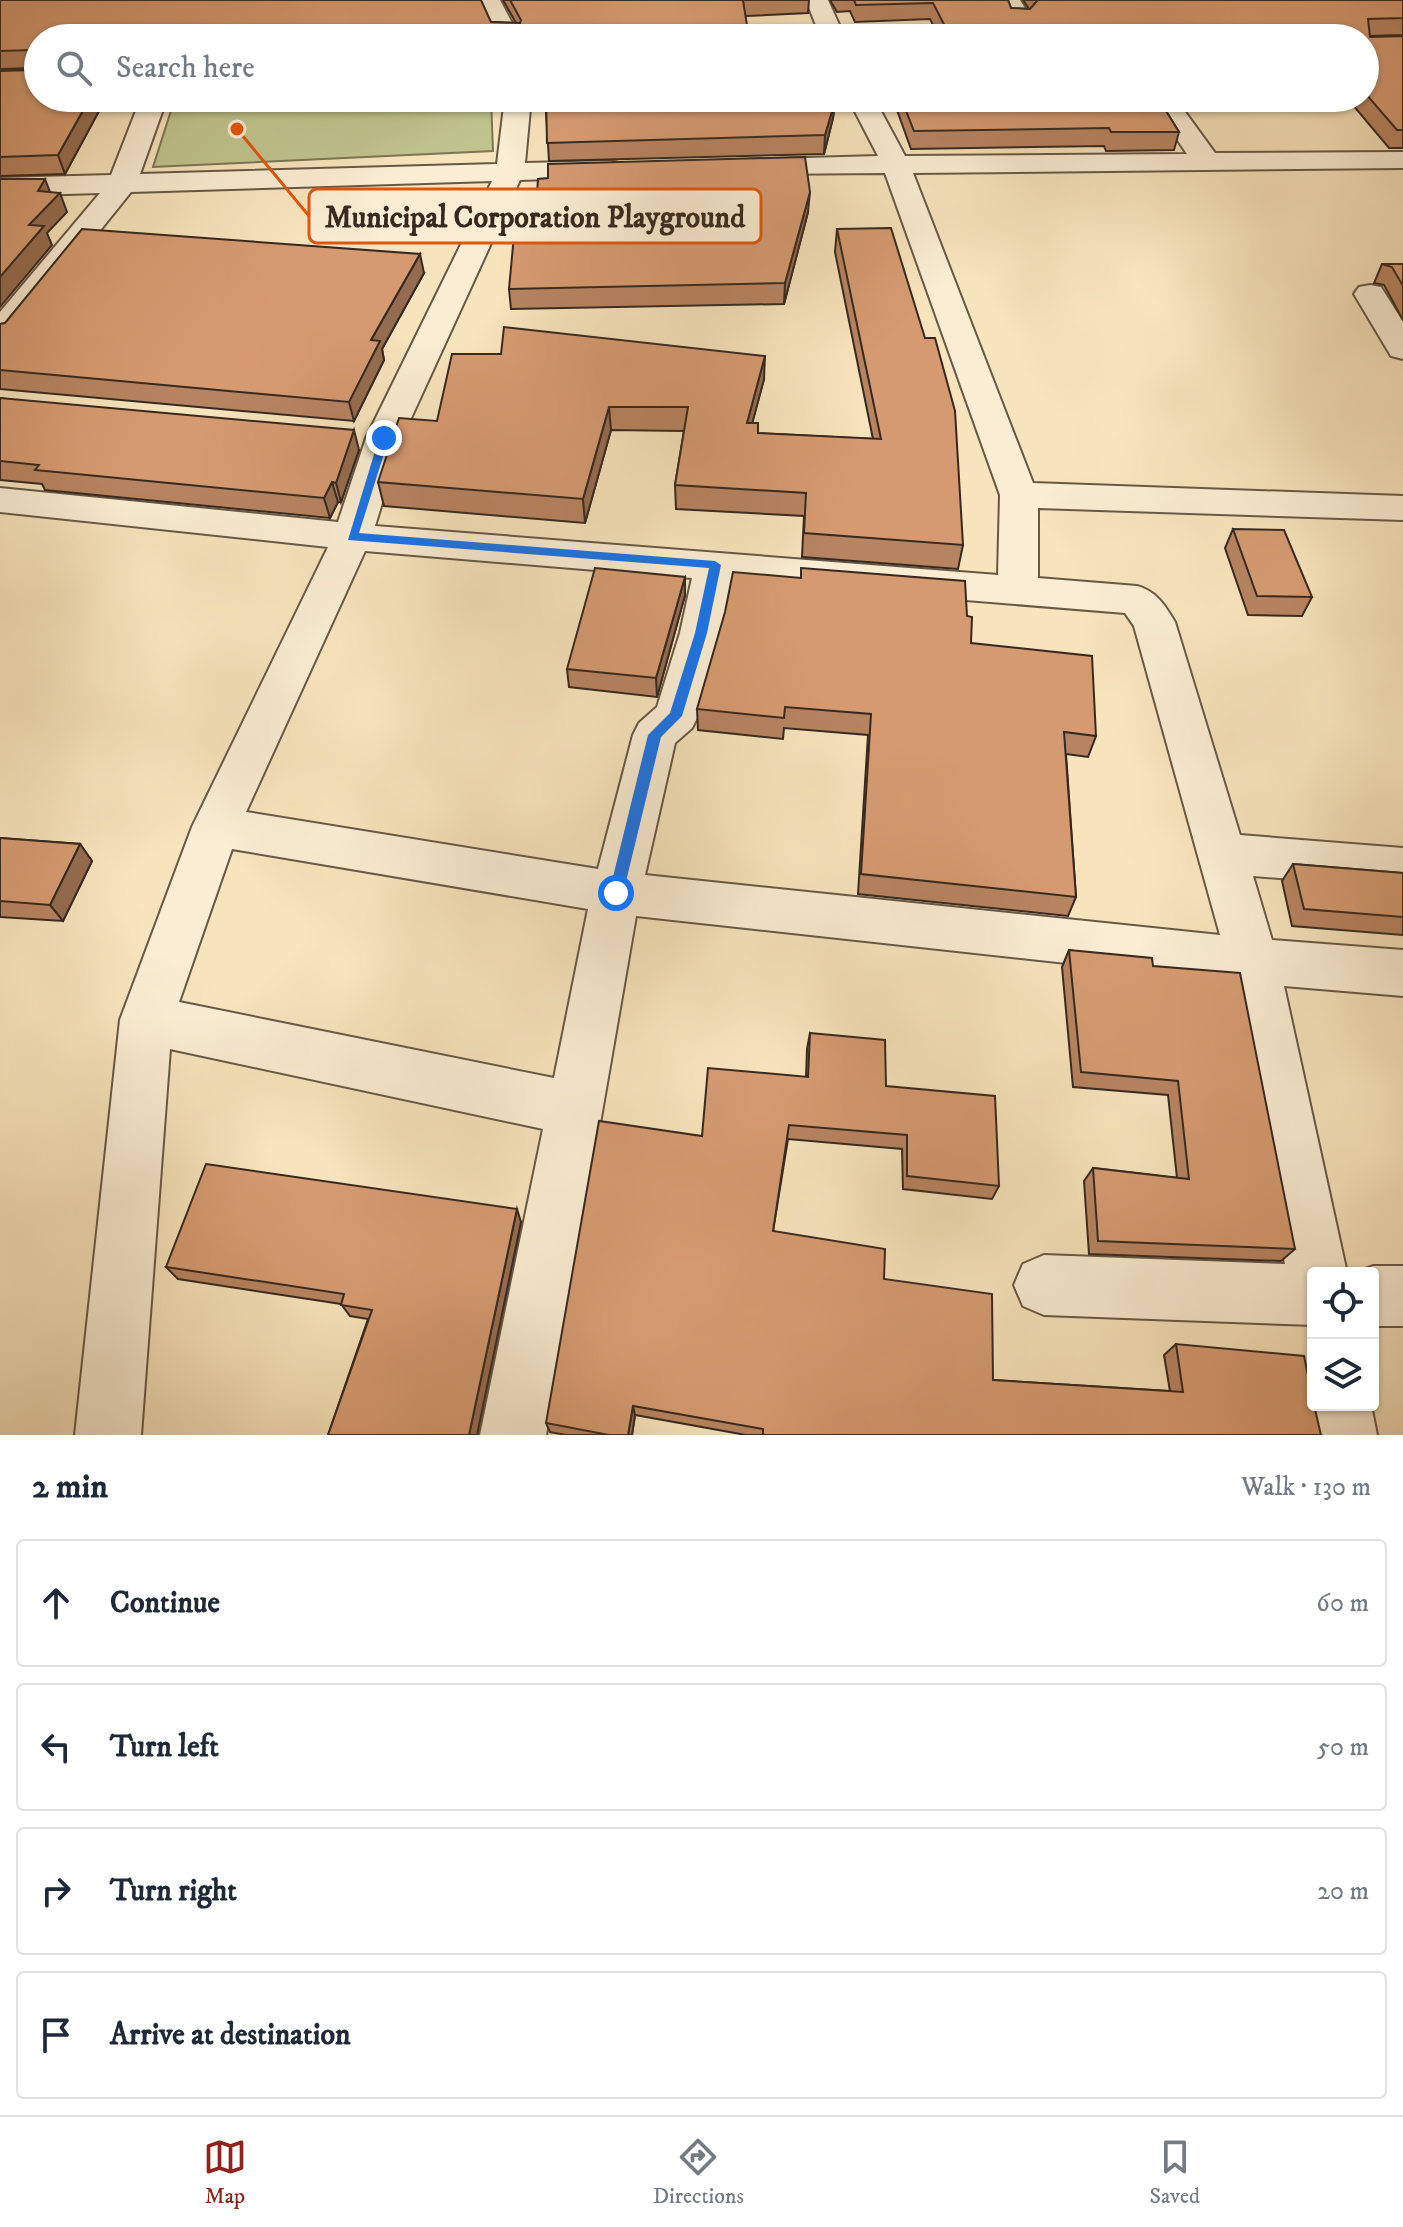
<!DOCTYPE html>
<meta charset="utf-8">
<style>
body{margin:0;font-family:"IM FELL DW Pica",serif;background:#f6f6f7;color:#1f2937}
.controls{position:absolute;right:24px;bottom:24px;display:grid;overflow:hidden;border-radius:8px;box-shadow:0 2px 6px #0004}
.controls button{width:72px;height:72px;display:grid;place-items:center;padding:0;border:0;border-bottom:2px solid #e0e1e3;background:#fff;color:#1f2937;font:40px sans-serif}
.stop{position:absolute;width:24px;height:24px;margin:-18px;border:6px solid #1a73e8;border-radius:50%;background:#fff}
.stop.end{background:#1a73e8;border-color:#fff;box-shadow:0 2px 8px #0008}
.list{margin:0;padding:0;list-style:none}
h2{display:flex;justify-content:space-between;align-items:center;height:104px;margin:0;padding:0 32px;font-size:34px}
h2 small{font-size:26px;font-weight:400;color:#747a83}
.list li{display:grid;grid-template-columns:52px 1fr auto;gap:24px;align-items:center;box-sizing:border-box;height:128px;margin:0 16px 16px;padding:0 16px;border:2px solid #e0e1e3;border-radius:8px}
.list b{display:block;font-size:30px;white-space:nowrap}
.list em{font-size:26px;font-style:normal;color:#747a83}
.icon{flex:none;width:44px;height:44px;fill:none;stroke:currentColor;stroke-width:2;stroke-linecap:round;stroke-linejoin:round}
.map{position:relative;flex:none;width:1403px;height:1435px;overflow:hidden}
.search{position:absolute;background:#fff;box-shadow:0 2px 6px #0004;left:24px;right:24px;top:24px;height:88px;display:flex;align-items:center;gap:20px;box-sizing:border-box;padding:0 28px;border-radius:44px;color:#747a83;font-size:30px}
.sheet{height:680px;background:#fff}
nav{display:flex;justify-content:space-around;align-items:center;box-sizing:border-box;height:112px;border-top:2px solid #e0e1e3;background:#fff;font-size:22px;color:#747a83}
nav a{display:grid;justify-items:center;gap:4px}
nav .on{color:#8f2418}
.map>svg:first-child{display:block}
</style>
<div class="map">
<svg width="1403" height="1435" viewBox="0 0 1403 1435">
<rect width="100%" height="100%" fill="#f7e3bc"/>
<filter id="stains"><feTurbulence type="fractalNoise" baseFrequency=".0025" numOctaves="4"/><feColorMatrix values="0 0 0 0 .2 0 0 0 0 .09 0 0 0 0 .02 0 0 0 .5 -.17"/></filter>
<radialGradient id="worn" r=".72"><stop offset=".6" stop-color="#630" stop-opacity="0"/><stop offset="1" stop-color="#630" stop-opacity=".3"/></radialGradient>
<!-- green -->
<polygon fill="#c0c38e" stroke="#7c7656" stroke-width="2" points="175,98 491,98 493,151 153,167"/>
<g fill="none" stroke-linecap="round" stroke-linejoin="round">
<!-- street casing -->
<g stroke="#675846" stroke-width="4">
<g id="street">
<polygon points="478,0 500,0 520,38 496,38"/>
<polygon points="806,0 828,0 845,38 821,38"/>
<polygon points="998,0 1020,0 1031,18 1027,23 1011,23"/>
<path d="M141,98H167L140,174L497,164L505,98H531L525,163L609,161L619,163L623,169L619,175L609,177L520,180L402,438L375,526L998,575L1000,495L885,173L745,174L735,172L731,166L735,160L878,156L848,98H874L905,156L1187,154L1149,98H1175L1215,153L1403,152V168L913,173L1033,483L1403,496V520L1038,508V578L1137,586C1156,591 1165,605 1175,622L1240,835L1403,848V888L1253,876L1272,940L1403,950V996L1284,986L1347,1273H1313V1325L1044,1315L1023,1306L1014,1285L1023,1264L1044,1255L1285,1264L1231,981L636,916L546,1435H480L543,1129L170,1049L141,1435H75L120,1020L192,827L328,547L0,512V488L338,522L366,438L492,181L131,192L12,340L0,343V312L100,193L0,196V178L111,175ZM365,551L692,578L680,633L657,707L639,723L633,735L598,869L246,812ZM732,581L1125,613L1134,626L1220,935L645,875L675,743L692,728L698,716L722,633ZM232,849L588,909L554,1078L179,1002Z"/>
<polygon points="1258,98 1284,98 1286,101 1282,107 1264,107"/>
<polygon points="1370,285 1381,287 1403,322 1403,359 1391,356 1354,294 1359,287"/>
<polygon points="1373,1266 1403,1266 1403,1326 1373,1326 1373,1273 1355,1273"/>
<polygon points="1313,1390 1313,1405 1371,1405 1377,1435 1311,1435 1307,1405"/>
</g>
</g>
<!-- street -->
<use href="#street" fill="#faedd3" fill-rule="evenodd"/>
</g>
<!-- wall -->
<g fill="#b78461" stroke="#37291f" stroke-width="2">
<polygon points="0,0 516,23 503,0 809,0 808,13 746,16 38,38 38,98 106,98 65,174 0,176 0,71 33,70 33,68 0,69"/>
<polygon points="830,0 1008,0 1011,8 1029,9 1023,0 1403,0 1403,35 1370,36 1370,37 1403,36 1403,148 1389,148 1347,98 1365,98 1365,38 940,38 930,19 855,22 850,11 837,12"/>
<polygon points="543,98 759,98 760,103 835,101 833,118 824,154 549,161 546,111 544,111"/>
<polygon points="898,98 1158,98 1179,132 1174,150 1106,151 1104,146 911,149 897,110"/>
<polygon points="548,178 808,212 784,304 511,309 509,289 534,235"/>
<polygon points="837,229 963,545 958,569 802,557 804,516 676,509 675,485 684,431 611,430 585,523 384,506 378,482 437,421 764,379 752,423 758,433 873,439 835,252"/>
<polygon points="1382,264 1403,264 1403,320 1384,285 1374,283"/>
<polygon points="424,273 382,349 384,360 354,421 0,389 0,324"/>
<polygon points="0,398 359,450 341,502 338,502 330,518 45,490 42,484 0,480"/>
<polygon points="1233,529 1312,597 1302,616 1248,615 1225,548"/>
<polygon points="685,577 685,595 657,697 569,687 567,669"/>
<polygon points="967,616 971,643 1096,736 1088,757 1066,754 1076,897 1068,916 858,894 868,735 784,728 783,739 698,730 697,709"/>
<polygon points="0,838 80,844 92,861 63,921 0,917"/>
<polygon points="1293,864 1403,873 1403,935 1292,926 1282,881"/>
<polygon points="1069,950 1153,966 1295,1249 1281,1261 1089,1254 1084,1181 1093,1168 1177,1178 1168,1095 1073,1087 1062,967"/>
<polygon points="810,1033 886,1086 999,1186 992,1199 903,1189 902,1149 788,1139 773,1231 884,1279 993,1380 1170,1391 1164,1355 1176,1344 1321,1435 746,1435 635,1415 632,1435 566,1435 550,1432 546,1423 702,1136 806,1077 807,1049"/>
<polygon points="521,1222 477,1435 328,1435 368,1319 350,1316 341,1304 178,1279 166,1267"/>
</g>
<!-- shaded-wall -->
<g fill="#956c4f" stroke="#37291f" stroke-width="2">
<polygon points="540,27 541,38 432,38"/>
<polygon points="90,98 106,98 65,174 58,155"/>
<polygon points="835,101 833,118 824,154 825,135"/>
<polygon points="45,179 52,197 60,193 67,212 47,233 52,245 0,307 0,277 29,225 38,191"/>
<polygon points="810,192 808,212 784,304 785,283"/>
<polygon points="420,254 424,273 382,349 384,360 354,421 349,402 371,340"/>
<polygon points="765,356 764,379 746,447 747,423"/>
<polygon points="609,407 611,430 585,523 583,499"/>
<polygon points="354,430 359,450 341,502 336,483"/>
<polygon points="332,482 338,502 330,518 324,498"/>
<polygon points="685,577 685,595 657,697 656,678"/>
<polygon points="80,844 92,861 63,921 50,905"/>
<polygon points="517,1209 521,1222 477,1435 469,1435"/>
<polygon points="633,1406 635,1415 632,1435 628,1435"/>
</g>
<!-- building -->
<g fill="#d59a71" stroke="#37291f" stroke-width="2">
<polygon points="0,0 481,0 491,22 520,23 521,20 510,0 743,0 749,38 538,38 540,27 432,38 273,38 272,37 260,38 38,38 38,98 90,98 58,155 0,157 0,71 33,70 33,50 0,51"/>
<polygon points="854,0 1008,0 1011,8 1030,9 1037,1 1036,0 1403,0 1403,18 1368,19 1370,37 1403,36 1403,130 1397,130 1365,93 1365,38 1317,38 1307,27 1116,31 1121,38 951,38 933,3 856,5"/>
<polygon points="546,98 759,98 760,103 835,101 825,135 547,143"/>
<polygon points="901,98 1158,98 1179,132 1111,132 1109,128 914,131"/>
<polygon points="805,157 810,192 785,283 509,289 514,235 534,235 538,179 548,178 548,164"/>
<polygon points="0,179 45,179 38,191 60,193 29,225 44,226 0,277"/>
<polygon points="891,228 925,338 935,338 955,411 963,545 804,533 806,493 675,485 688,407 609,407 583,499 378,482 399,418 437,421 452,354 501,354 504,327 765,356 747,423 758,423 758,433 881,439 837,229"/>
<polygon points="82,229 420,254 371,340 380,341 349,402 0,370 0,324 5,323"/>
<polygon points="1382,264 1403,264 1403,286 1392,267"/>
<polygon points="0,398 354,430 336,483 332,482 324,498 35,470 39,465 0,461"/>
<polygon points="1233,529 1284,530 1312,597 1257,596"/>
<polygon points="595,568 685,577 656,678 567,669"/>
<polygon points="801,568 965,581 967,616 972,617 971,643 1092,656 1096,736 1064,732 1076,897 861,874 871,714 785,707 784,718 697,709 725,612 733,572 801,578"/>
<polygon points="0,838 80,844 50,905 0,901"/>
<polygon points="1293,864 1403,873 1403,917 1304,909"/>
<polygon points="1069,950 1152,958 1153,966 1240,973 1295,1249 1098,1241 1093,1168 1189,1179 1178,1081 1081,1072"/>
<polygon points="810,1033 885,1040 886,1086 995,1096 999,1186 907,1176 907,1135 789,1125 773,1231 885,1249 884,1279 992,1294 993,1380 1183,1392 1176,1344 1304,1356 1313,1399 1313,1405 1314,1405 1321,1435 763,1435 763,1429 633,1406 628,1435 609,1435 546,1423 599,1121 702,1136 708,1068 808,1077"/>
<polygon points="206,1164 517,1209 469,1435 328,1435 372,1310 341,1305 344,1294 166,1267"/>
</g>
<!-- route -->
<polygon fill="#1a73e8" points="384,435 389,438 359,533 715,561 721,565 707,633 682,716 661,737 622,898 616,900 609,893 648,735 670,713 695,633 709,568 348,540 379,438"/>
<!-- callouts -->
<path fill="none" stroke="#df570d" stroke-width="3" d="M237 129L309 216"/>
<circle fill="#df570d" stroke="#faedd3" stroke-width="3" cx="237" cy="129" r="8"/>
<rect fill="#faedd3" stroke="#df570d" stroke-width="3" x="309" y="189" width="452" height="54" rx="8"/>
<g font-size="30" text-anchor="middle" font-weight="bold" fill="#37291f">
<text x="535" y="227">Municipal Corporation Playground</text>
</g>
<rect width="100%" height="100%" filter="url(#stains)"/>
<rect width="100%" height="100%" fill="url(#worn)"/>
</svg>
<div class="controls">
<button><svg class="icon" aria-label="locate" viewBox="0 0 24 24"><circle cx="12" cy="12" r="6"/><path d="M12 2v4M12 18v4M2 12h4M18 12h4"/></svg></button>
<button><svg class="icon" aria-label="layers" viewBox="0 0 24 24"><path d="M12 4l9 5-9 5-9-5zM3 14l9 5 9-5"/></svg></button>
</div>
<div class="stop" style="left:616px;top:893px"></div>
<div class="stop end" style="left:384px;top:438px"></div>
<div class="search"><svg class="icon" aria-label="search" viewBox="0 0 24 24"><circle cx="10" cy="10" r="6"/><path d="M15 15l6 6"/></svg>Search here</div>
</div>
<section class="sheet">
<h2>2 min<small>Walk · 130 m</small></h2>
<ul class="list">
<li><svg class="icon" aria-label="ahead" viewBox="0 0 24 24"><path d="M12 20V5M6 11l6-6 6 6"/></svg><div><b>Continue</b></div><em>60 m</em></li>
<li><svg class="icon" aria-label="left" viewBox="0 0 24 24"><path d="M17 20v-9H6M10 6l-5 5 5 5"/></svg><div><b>Turn left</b></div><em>50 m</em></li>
<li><svg class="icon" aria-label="right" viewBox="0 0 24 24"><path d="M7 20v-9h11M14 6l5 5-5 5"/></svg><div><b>Turn right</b></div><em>20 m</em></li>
<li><svg class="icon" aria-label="arrive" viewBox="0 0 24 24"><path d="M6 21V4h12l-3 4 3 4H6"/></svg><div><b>Arrive at destination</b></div></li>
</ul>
</section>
<nav>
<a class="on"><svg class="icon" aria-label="map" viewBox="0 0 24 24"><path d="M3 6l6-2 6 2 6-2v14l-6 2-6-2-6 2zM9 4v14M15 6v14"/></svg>Map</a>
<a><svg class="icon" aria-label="directions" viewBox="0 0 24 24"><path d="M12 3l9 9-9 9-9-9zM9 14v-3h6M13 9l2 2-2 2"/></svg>Directions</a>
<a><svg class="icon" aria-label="saved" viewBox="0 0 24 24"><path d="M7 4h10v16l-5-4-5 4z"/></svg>Saved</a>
</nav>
